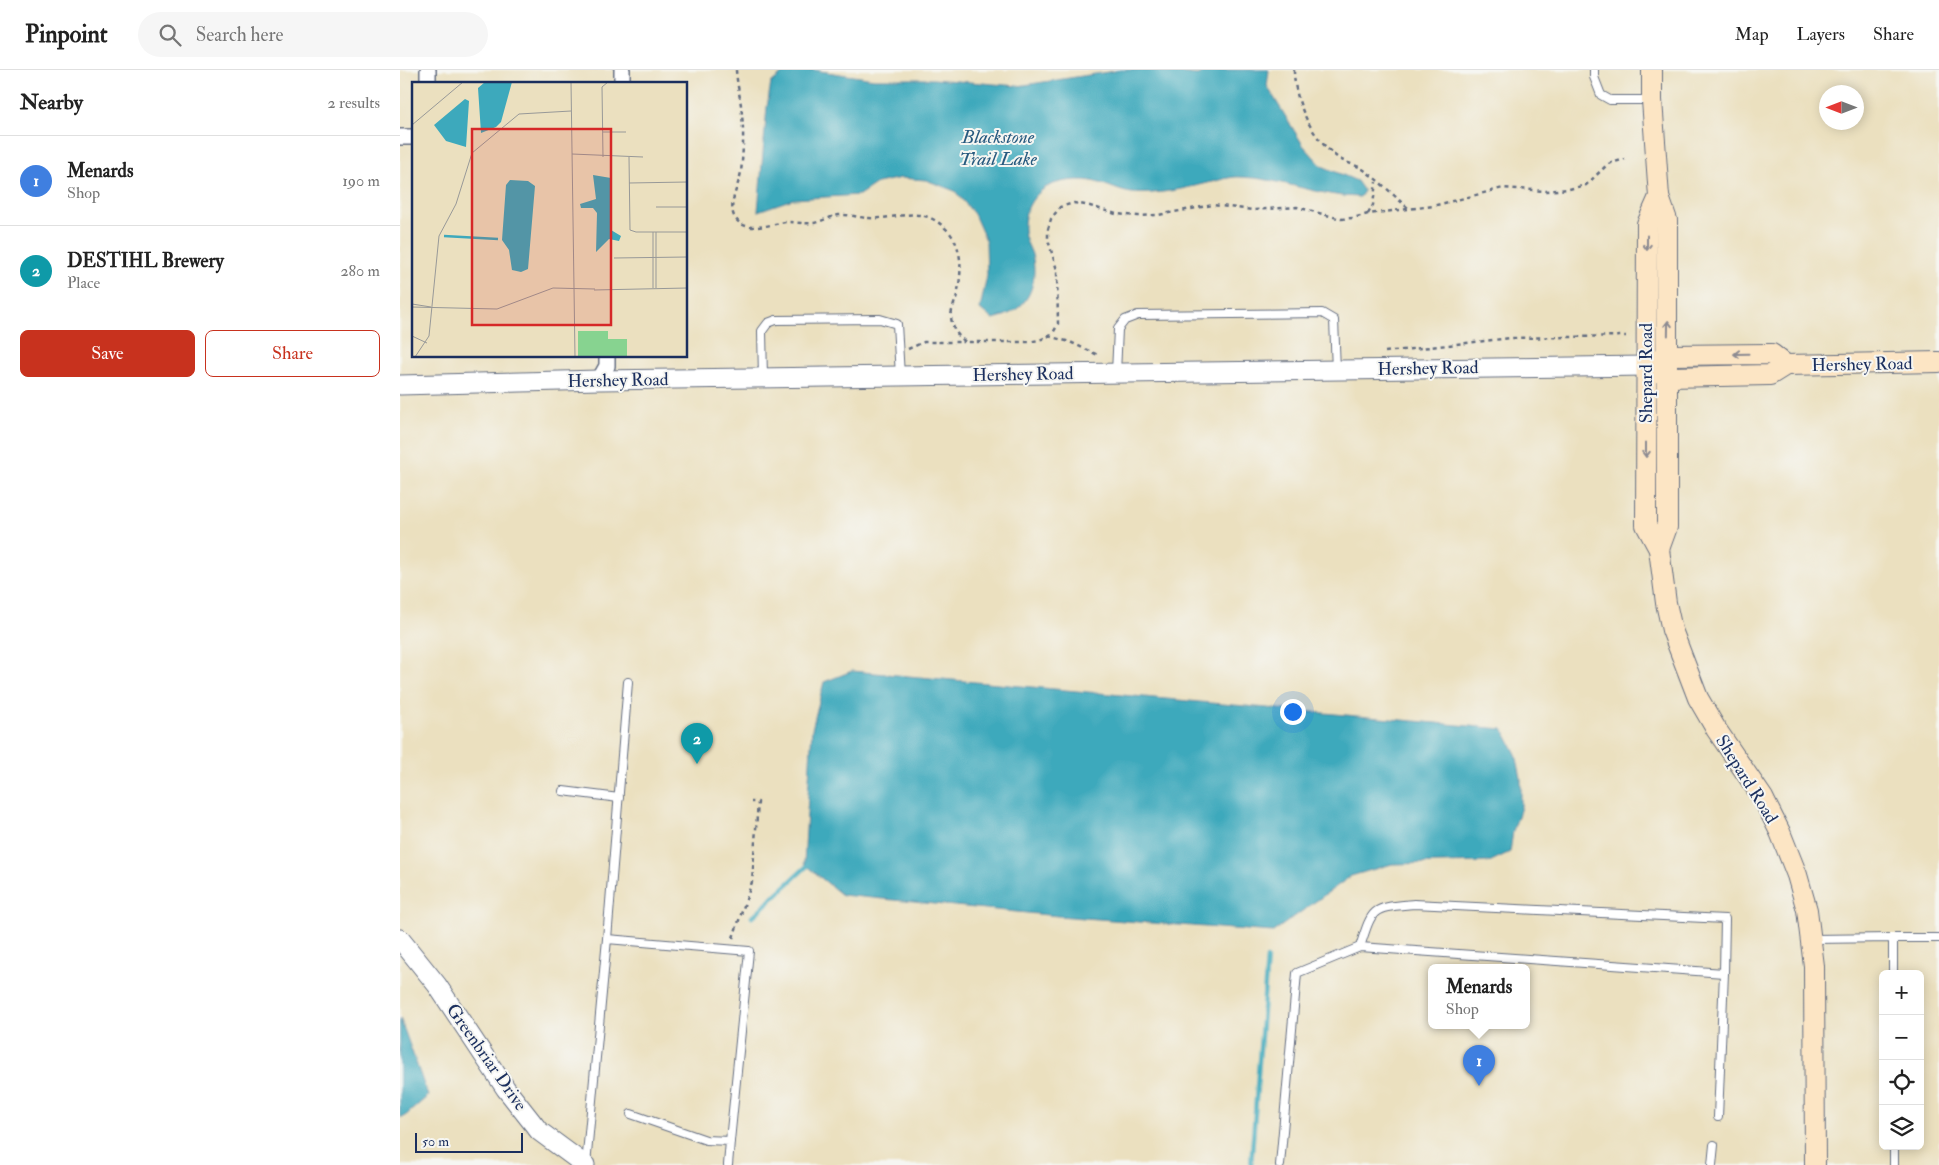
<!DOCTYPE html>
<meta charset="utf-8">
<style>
body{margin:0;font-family:"IM FELL Double Pica",serif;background:#f6f6f6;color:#222}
.controls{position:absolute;right:15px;bottom:15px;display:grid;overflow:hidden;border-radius:8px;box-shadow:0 2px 12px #0003}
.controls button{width:45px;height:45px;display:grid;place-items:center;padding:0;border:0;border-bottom:1px solid #e0e0e0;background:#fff;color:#222;font:25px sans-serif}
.compass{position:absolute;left:1419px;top:15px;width:45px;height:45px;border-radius:50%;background:#fff;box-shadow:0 2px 12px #0003;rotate:270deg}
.scale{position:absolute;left:15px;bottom:12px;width:108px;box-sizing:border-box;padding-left:5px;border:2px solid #1b2f5e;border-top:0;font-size:14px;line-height:18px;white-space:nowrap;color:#1b2f5e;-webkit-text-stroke:4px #f6f6f2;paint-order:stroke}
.you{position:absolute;left:892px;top:641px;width:18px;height:18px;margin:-12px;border:4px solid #fff;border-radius:50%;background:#1a73e8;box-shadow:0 0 0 8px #1a73e833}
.badge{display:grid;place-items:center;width:32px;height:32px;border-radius:50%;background:#c8321e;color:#fff;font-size:16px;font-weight:700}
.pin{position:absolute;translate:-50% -41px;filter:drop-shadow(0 1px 2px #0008)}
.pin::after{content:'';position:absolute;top:26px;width:18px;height:15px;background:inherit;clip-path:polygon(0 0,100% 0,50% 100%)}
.popup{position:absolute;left:1028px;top:894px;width:102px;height:65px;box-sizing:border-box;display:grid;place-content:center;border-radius:8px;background:#fff;filter:drop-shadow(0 1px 4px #0005);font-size:16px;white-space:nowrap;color:#767676}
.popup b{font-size:19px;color:#222}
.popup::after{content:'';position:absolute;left:50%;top:100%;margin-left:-10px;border:10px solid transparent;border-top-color:#fff}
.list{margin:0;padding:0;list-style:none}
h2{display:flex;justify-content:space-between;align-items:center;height:65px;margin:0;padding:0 20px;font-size:21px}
h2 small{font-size:16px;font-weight:400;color:#767676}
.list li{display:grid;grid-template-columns:32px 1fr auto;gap:15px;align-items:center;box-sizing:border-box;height:90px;padding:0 20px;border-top:1px solid #e0e0e0}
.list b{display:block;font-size:19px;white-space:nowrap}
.list p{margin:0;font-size:16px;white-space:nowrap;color:#767676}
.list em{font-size:16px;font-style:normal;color:#767676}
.actions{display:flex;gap:10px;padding:15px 20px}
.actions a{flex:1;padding:11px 0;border:1px solid #c8321e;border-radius:8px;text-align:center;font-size:18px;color:#c8321e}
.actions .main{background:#c8321e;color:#fff}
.icon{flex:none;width:28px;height:28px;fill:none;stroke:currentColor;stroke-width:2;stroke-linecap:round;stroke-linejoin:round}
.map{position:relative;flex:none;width:1539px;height:1095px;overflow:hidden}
header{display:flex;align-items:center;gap:30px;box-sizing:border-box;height:70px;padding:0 25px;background:#fff;border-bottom:1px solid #e0e0e0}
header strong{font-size:24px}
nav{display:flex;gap:28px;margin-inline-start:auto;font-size:18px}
.search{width:350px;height:45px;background:#f6f6f6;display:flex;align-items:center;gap:12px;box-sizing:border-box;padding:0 18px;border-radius:28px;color:#767676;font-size:19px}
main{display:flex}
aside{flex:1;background:#fff}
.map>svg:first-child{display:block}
</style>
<header>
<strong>Pinpoint</strong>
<div class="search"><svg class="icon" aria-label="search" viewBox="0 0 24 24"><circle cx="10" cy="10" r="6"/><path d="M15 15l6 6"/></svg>Search here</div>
<nav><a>Map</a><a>Layers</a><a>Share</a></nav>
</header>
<main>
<aside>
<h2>Nearby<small>2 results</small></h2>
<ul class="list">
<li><span class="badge" style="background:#3f7fe0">1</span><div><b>Menards</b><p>Shop</p></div><em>190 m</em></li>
<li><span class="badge" style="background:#0f9aa8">2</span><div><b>DESTIHL Brewery</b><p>Place</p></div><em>280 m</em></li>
</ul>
<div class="actions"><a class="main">Save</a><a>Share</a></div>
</aside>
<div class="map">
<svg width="1539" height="1095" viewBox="0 0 1539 1095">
<rect width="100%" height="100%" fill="#f6f6f2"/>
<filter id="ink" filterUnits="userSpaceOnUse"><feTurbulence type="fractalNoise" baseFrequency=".02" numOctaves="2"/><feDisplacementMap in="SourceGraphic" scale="10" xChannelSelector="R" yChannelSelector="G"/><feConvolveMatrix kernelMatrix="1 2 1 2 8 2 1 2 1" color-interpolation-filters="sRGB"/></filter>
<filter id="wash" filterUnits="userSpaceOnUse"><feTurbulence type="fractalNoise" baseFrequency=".0096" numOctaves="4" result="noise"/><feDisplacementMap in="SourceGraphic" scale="20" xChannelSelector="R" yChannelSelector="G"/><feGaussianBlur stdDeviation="1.12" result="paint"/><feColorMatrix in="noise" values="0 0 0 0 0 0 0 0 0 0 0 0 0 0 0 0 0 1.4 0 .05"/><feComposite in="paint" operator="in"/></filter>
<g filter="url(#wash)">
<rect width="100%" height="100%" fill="#ebe0bf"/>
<!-- water -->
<g fill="#3da9bc" stroke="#2c6c8d">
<path d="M398,0H413L474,9H533L618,16L721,0H751L798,5L808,0H869L867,16L903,75L922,96L957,111L964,121L960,127C919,127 881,108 841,107C830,106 818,111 807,113C783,119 757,125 732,123C721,122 708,115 696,112C683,108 657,110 645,118C628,129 621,149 625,167C627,175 632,181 633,189C638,220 624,244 592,249L580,239L587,205L586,171L574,144L555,121L526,110L501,108L477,113L459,125L393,129L358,141L367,37L371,13L384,2Z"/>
<polygon points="452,601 1103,659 1116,684 1121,708 1121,737 1113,761 1110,782 1089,792 992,794 951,806 873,862 658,846 442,825 404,794 412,659 424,612"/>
<polygon points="0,948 28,1026 4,1047 0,1047"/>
</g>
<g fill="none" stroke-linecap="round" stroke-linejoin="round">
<!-- stream -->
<g stroke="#3da9bc" stroke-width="4.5">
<polyline points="352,847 407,796"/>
<polyline points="851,1095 867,888"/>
</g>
</g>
</g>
<g filter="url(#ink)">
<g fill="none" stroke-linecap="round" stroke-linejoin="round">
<!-- service casing -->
<g stroke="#646d80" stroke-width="10">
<g id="service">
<polyline points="1194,0 1194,7 1201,25 1210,30 1252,30"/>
<polyline points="716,303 718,259 725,250 738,245 922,243 934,250 936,300"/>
<polyline points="363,308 362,261 368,253 376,250 480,249 497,254 500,306"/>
<polyline points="163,721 219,728"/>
<polyline points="1493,868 1539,868"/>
<polyline points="207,869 228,612"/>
<polyline points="1412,869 1493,868 1493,904"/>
<path d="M960,877C973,836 972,838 1014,834L1325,849L1324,903"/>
<polyline points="231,1044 306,1070 330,1071 328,1095"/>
<polyline points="1494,1076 1494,1095"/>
<polyline points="186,1095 207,869 349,881 330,1071"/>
<polyline points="880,1095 897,903 960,877 1324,903 1318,1047"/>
<polyline points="1312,1095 1314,1075"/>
</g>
</g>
<!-- minor casing -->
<g stroke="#646d80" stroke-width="18">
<g id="minor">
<polyline points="28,14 28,0"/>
<polyline points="222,14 222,0"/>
<polyline points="0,67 14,67"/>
<polyline points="199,310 207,296 207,286"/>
</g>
</g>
<!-- tertiary casing -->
<g stroke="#646d80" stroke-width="21">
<g id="tertiary">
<polyline points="0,315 199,310 1246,296"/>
<polyline points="0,869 37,915 106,1019 139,1061 185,1095"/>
</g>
</g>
<!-- secondary casing -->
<g stroke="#646d80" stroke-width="22">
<g id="secondary">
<polyline points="1252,0 1252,30 1259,127 1267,150 1267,457 1259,479"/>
<polyline points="1259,127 1247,154 1246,455 1259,479 1266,533 1272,560 1298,628 1316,659 1363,728 1380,762 1397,805 1407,840 1414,896 1415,1095"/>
<polyline points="1256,291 1267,285 1372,284 1386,295"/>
<polyline points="1257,301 1268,307 1370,305 1386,295 1539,292"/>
</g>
</g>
<!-- path -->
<g stroke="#646d80" stroke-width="2.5" stroke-dasharray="4 4" stroke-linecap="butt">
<path d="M336,0C337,15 341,30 342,45C344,64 343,83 341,102C339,115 328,134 334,146C344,166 372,153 387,152C396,152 405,154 414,153C422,151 430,147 439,145C449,144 460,148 469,148C498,150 520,134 545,158C564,175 562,203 557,225C555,232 551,241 551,247C552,258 558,267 566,272H630L642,269L653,263L658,254L657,200L648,170V159L651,149L660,137L674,133L690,136L716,144L738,146L758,145L813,135L853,140L897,137L941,149L953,148L968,144L1033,136L1103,118L1146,121L1169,119L1186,115L1208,94L1225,89"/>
<path d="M894,0C894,31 911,67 937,87C943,92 953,94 961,98C978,109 993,125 1008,138"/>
<polyline points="968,144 973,135 976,112"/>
<polyline points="648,266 670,272 700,286"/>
<polyline points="508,279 524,272 564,272"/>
<polyline points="985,282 1111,268 1226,266"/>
<polyline points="333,868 352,812 358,732 351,732"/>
</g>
<!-- service -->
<use href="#service" stroke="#fff" stroke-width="8"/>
<!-- minor -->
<use href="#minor" stroke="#fff" stroke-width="15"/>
<!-- tertiary -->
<use href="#tertiary" stroke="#fff" stroke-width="19"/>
<!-- secondary -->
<use href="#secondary" stroke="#fce5c4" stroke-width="20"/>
</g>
<!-- one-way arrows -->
<defs><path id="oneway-shaft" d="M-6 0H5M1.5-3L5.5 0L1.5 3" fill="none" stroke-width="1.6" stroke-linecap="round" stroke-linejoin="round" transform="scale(1.25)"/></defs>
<g stroke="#8c8a91">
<use href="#oneway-shaft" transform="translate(1247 173) rotate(90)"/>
<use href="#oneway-shaft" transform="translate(1268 258) rotate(-89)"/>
<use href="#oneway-shaft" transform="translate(1341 284) rotate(179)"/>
<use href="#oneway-shaft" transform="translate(1246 380) rotate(90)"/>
</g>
</g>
<g text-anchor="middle" stroke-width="4" stroke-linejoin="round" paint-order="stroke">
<!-- street labels -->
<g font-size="18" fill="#1b2f5e" stroke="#f6f6f2">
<text transform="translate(1462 294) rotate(-1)" y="6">Hershey Road</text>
<text transform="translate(1028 298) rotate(-1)" y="6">Hershey Road</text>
<text transform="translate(1246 303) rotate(-90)" y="6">Shepard Road</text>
<text transform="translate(623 304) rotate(-1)" y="6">Hershey Road</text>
<text transform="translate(218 310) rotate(-1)" y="6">Hershey Road</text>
<text transform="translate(1347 709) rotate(58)" y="6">Shepard Road</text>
<text transform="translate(87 987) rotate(55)" y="6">Greenbriar Drive</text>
</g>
<!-- water labels -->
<g font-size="19" font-style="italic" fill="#275a7f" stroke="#f6f6f2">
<text x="598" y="73">Blackstone<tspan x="598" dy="22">Trail Lake</tspan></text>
</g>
</g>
<!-- overview -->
<g transform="translate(12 12)">
<rect width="275" height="275" fill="#ebe0bf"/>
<path d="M166,249H196V257H215V275H166Z" fill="#87d390"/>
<path d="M73,0H100L89,40L84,45L69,51L66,6ZM53,17L57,19L54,65L34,59L22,43ZM181,93L199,96V148L209,154L207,159L197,157L184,170L185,131L181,126H169L168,122L184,117ZM98,98L116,99L123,104L116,187L109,190L100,188L97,168L90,158L94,103Z" fill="#3da9bc"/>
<path fill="none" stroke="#3da9bc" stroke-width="2.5" d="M32,154L86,157"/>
<path fill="none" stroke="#989998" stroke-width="1" d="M159,0L162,206M0,43L51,0M191,50H214M160,72L231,75M191,75L190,5L196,0M217,75L218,148L224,150H275M217,101L275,100M244,125H275M241,150V206M244,150V206M202,176L275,175M162,206L163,275M182,208L275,206M0,222L19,225M0,225L85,227L141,206L183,207M0,254L15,261M3,275L17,254L27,154L44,122L60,71L107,32L159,29"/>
<path fill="#d62828" fill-opacity="0.15" stroke="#d62828" stroke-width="2.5" d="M60,47H199V243H60Z"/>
<rect width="275" height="275" fill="none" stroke="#1b2f5e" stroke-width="2.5"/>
</g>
</svg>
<div class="controls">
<button>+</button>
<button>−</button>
<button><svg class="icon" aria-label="locate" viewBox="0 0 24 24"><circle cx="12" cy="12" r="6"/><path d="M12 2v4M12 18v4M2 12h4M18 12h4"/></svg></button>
<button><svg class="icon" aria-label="layers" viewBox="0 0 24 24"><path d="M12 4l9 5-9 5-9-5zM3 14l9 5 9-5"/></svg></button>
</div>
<svg class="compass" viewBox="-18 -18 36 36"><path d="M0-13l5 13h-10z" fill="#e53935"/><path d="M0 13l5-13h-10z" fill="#767676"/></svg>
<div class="scale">50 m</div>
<div class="you"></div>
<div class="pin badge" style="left:1079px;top:1016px;background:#3f7fe0">1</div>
<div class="popup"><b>Menards</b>Shop</div>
<div class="pin badge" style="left:297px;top:694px;background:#0f9aa8">2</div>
</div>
</main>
